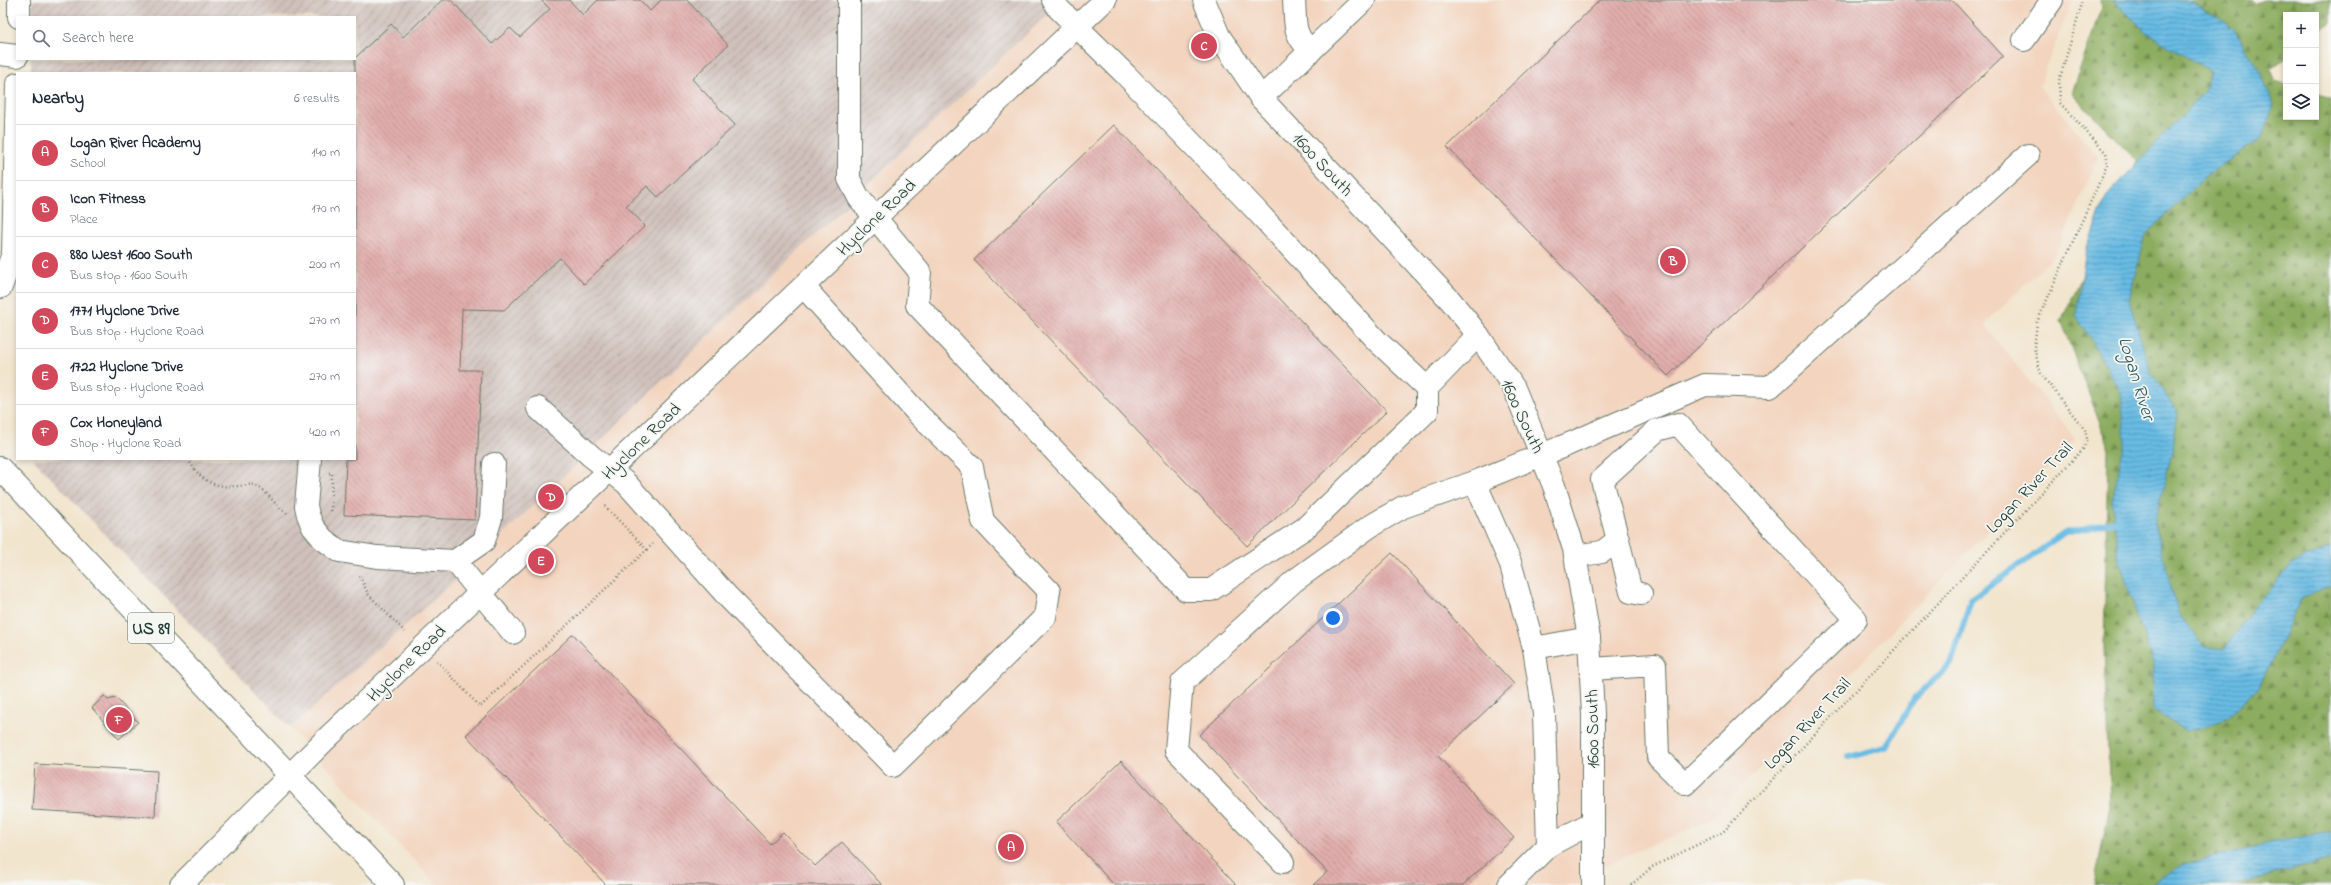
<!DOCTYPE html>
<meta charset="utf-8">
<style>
body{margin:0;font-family:"Indie Flower",sans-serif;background:#f2f2f3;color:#1f2937}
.controls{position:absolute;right:12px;top:12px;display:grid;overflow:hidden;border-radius:0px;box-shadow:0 2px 6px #0003}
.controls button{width:36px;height:36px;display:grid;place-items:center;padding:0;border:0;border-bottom:1px solid #e0e1e3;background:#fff;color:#1f2937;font:20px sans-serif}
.you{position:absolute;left:1333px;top:618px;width:14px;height:14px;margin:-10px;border:3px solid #fff;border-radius:50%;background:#1a73e8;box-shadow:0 0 0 6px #1a73e833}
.badge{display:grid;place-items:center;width:26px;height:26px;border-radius:50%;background:#d1495b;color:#fff;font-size:13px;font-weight:700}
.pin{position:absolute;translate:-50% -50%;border:2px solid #fff;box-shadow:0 1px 4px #0006}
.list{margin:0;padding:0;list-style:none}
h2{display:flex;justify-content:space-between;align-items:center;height:52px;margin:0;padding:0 16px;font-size:17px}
h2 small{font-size:13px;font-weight:400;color:#747a83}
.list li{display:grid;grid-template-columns:26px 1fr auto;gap:12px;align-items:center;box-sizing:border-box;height:56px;padding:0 16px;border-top:1px solid #e0e1e3}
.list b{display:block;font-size:15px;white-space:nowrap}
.list p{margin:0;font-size:13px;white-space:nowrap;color:#747a83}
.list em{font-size:13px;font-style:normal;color:#747a83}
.icon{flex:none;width:22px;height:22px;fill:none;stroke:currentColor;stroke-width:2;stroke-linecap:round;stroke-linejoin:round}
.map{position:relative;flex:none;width:2331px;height:885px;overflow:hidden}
.search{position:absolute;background:#fff;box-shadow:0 2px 6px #0003;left:16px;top:16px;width:340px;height:44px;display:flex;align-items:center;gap:10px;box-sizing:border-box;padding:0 14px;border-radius:0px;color:#747a83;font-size:15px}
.panel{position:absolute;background:#fff;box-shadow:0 2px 6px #0003;left:16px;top:72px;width:340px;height:388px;border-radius:0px}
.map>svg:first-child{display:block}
</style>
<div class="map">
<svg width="2331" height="885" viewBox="0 0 2331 885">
<defs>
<pattern id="industrial-furrows" width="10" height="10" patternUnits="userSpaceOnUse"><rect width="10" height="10" fill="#cfc0ba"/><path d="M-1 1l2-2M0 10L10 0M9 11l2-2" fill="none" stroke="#a79d98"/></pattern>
<pattern id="forest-firs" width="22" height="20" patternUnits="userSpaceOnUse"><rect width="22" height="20" fill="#8cac5f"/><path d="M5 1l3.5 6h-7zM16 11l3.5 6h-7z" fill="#728d4f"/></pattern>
<pattern id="water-rules" width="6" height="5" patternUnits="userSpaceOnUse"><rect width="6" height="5" fill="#68bbe4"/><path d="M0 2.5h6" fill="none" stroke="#5599ba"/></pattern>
<pattern id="building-back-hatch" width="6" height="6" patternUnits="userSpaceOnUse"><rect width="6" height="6" fill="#e1adac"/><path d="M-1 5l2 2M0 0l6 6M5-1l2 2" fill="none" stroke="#b68e8d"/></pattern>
</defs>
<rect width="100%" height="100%" fill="#f6f6f2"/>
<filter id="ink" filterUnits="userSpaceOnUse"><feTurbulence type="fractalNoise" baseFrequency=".025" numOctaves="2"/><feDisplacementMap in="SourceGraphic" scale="8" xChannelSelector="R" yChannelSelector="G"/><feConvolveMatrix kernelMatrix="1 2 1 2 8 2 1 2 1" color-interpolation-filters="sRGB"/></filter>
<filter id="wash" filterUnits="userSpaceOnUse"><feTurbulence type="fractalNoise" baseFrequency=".012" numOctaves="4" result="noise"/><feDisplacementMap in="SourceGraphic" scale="16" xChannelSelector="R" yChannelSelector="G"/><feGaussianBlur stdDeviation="0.9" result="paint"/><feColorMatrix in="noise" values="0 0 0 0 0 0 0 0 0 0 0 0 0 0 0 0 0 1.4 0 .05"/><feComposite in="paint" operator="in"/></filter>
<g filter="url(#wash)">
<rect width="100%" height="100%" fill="#f2e5ce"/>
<!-- built -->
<polygon fill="#f3d4be" points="1062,0 2072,0 2039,86 2098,157 2056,254 1984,325 2076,439 1710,820 1580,876 1580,885 437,885 290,728 459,577 744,302"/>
<!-- industrial -->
<polygon fill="url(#industrial-furrows)" points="32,0 1062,0 744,302 459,577 290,728 33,459 355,459 355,73 31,73 31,59 355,59 355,17 32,17"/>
<!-- forest -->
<polygon fill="url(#forest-firs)" stroke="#56744a" points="2100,0 2251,0 2253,4 2263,0 2331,0 2331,22 2316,33 2316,15 2286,15 2286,57 2271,69 2275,82 2286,86 2286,117 2316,117 2316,94 2331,99 2331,885 2094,885 2110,806 2104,648 2108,444 2061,321 2137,161 2072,93 2101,8"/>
<!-- water -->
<g fill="url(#water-rules)" stroke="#447c8c">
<polygon points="2113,0 2190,0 2233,28 2260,70 2274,106 2260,139 2206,176 2146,234 2129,299 2150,371 2178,413 2171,457 2154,523 2178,613 2204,647 2225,649 2254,606 2292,564 2331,547 2331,586 2301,599 2259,687 2222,722 2186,731 2154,711 2153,663 2118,557 2112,502 2125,441 2121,391 2076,315 2086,250 2106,197 2204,92 2210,71 2147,33"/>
<polygon points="2331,832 2331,860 2232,885 2149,885 2181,865 2304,835"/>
</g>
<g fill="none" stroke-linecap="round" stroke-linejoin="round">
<!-- stream -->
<polyline stroke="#68bbe4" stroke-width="6" points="1849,757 1886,747 1914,699 1951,664 1971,599 2065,533 2121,520"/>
</g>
<g id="blocks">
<!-- building -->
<g fill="url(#building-back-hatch)">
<polygon points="442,0 451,0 492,44 510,28 520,37 550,9 541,0 569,0 583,15 598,0 640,0 650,11 661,0 687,0 728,45 692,79 735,125 658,197 647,186 626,206 645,226 584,284 560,258 504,310 462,309 460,370 481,370 475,520 344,515 346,459 355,459 355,58 391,24 403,37"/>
<polygon points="1600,0 1952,0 2003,56 1668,376 1447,147"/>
<polygon points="1114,125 1387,411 1247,546 974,260"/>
<polygon points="1392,553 1514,684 1438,756 1514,838 1463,885 1313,885 1327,872 1199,735"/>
<polygon points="573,634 770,844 783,832 815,866 842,842 882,885 606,885 466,735"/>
<polygon points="104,696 108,700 116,698 138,722 119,739 92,708"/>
<polygon points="1121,761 1236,885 1114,885 1056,822"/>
<polygon points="35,764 157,771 155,817 32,810"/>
</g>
</g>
</g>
<g filter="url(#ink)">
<use href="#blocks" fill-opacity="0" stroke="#69786a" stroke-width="1"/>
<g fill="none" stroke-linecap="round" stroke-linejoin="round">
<!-- minor casing -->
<g stroke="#69786a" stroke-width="24">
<g id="minor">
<polyline points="849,0 849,179 859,198 920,272 917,305 1186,590 1211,590 1305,528 1427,411 1427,388 1478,335"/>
<polyline points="1053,0 1059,9 1126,75 1254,208 1377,341 1427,388"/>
<polyline points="1204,0 1219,36 1261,98 1451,301 1478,335 1514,388 1554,486 1574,549 1589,638 1593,714 1593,885"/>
<path d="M1294,0C1296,25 1292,33 1311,51"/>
<polyline points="19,17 19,0"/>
<polyline points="2024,40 2052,0"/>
<polyline points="0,54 17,56"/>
<polyline points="1261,98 1364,0"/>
<polyline points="1,287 13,253 17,84"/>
<polyline points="538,408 591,456 626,483 728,597 893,766 1045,617 1049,591 983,521 972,467 919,415 804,287"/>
<polyline points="310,459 306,506 308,515 313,527 323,539 339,551 377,557 455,561"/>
<polyline points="494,464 491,518 484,541 455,561 513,633"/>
<polyline points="1475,482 1510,562 1534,648 1544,714 1548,846"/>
<polyline points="1618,540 1631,592 1641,594"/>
<polyline points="1575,556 1602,552 1618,540 1602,480 1657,430 1678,424 1856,619 1685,784 1658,757 1655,665 1591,669"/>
<polyline points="1534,648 1589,638"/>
<polyline points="1283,862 1176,750 1182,683 1294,581 1369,527 1403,507 1475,482 1569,444 1705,385 1770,387 2028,155"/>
<polyline points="181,885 324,741 1105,0"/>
<polyline points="1509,885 1548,846 1593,822"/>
</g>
</g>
<!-- highway casing -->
<g stroke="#69786a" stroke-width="24">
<polyline id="highway" points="0,468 393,885"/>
</g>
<!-- path -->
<g stroke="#69786a" stroke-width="2.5" stroke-dasharray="1 3" stroke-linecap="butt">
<path d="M188,459C201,481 212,488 238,486C243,486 250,484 254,485C268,490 274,506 287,513"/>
<polyline points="329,473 332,473 331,514"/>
<polyline points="605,506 647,550"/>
<polyline points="360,576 368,594 405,632"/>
<polyline points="437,661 480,707 653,544"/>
<polyline points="1631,885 1652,867 1723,832 2084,448 2087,439 2085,430 2041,374 2034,348 2037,322 2108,163 2106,153 2060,103 2059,81 2083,0"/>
</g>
<!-- minor -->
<use href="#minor" stroke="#fff" stroke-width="22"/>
<!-- highway -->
<use href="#highway" stroke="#fff" stroke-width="22"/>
</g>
</g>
<g text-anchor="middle" stroke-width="3.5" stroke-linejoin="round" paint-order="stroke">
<!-- shield labels -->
<rect fill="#f6f6f2" stroke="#60746d" stroke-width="1" x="128" y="613" width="46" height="30" rx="3"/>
<g font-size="17" font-weight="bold" fill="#1f3d34">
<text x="151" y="634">US 89</text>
</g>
<!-- street labels -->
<g font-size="18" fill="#1f3d34" stroke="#f6f6f2">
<text transform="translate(1323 164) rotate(47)" y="6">1600 South</text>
<text transform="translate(876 217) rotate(-44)" y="6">Hyclone Road</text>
<text transform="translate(1523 416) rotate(65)" y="6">1600 South</text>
<text transform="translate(641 441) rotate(-44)" y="6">Hyclone Road</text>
<text transform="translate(2029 487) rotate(-47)" y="6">Logan River Trail</text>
<text transform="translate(406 663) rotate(-44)" y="6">Hyclone Road</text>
<text transform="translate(1807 723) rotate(-47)" y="6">Logan River Trail</text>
<text transform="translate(1592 729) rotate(-91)" y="6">1600 South</text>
</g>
<!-- water labels -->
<g font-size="19" font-style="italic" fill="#315c60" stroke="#f6f6f2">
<text transform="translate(2138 378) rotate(73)" y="7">Logan River</text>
</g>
</g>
</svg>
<div class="controls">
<button>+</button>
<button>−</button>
<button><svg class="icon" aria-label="layers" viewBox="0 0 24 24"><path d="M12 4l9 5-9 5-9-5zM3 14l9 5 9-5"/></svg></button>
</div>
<div class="you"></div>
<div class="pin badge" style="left:1011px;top:847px">A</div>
<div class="pin badge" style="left:1673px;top:261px">B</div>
<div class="pin badge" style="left:1204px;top:46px">C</div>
<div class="pin badge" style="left:551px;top:497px">D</div>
<div class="pin badge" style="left:541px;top:561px">E</div>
<div class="pin badge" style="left:119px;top:720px">F</div>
<div class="search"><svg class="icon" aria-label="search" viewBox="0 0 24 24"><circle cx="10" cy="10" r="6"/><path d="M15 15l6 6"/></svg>Search here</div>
<section class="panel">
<h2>Nearby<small>6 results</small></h2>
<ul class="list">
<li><span class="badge">A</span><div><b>Logan River Academy</b><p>School</p></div><em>140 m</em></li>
<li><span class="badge">B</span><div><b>Icon Fitness</b><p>Place</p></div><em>170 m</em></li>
<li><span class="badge">C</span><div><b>880 West 1600 South</b><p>Bus stop · 1600 South</p></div><em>200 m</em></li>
<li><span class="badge">D</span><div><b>1771 Hyclone Drive</b><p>Bus stop · Hyclone Road</p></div><em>270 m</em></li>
<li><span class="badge">E</span><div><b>1722 Hyclone Drive</b><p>Bus stop · Hyclone Road</p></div><em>270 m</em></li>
<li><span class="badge">F</span><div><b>Cox Honeyland</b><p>Shop · Hyclone Road</p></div><em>420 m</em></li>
</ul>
</section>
</div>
